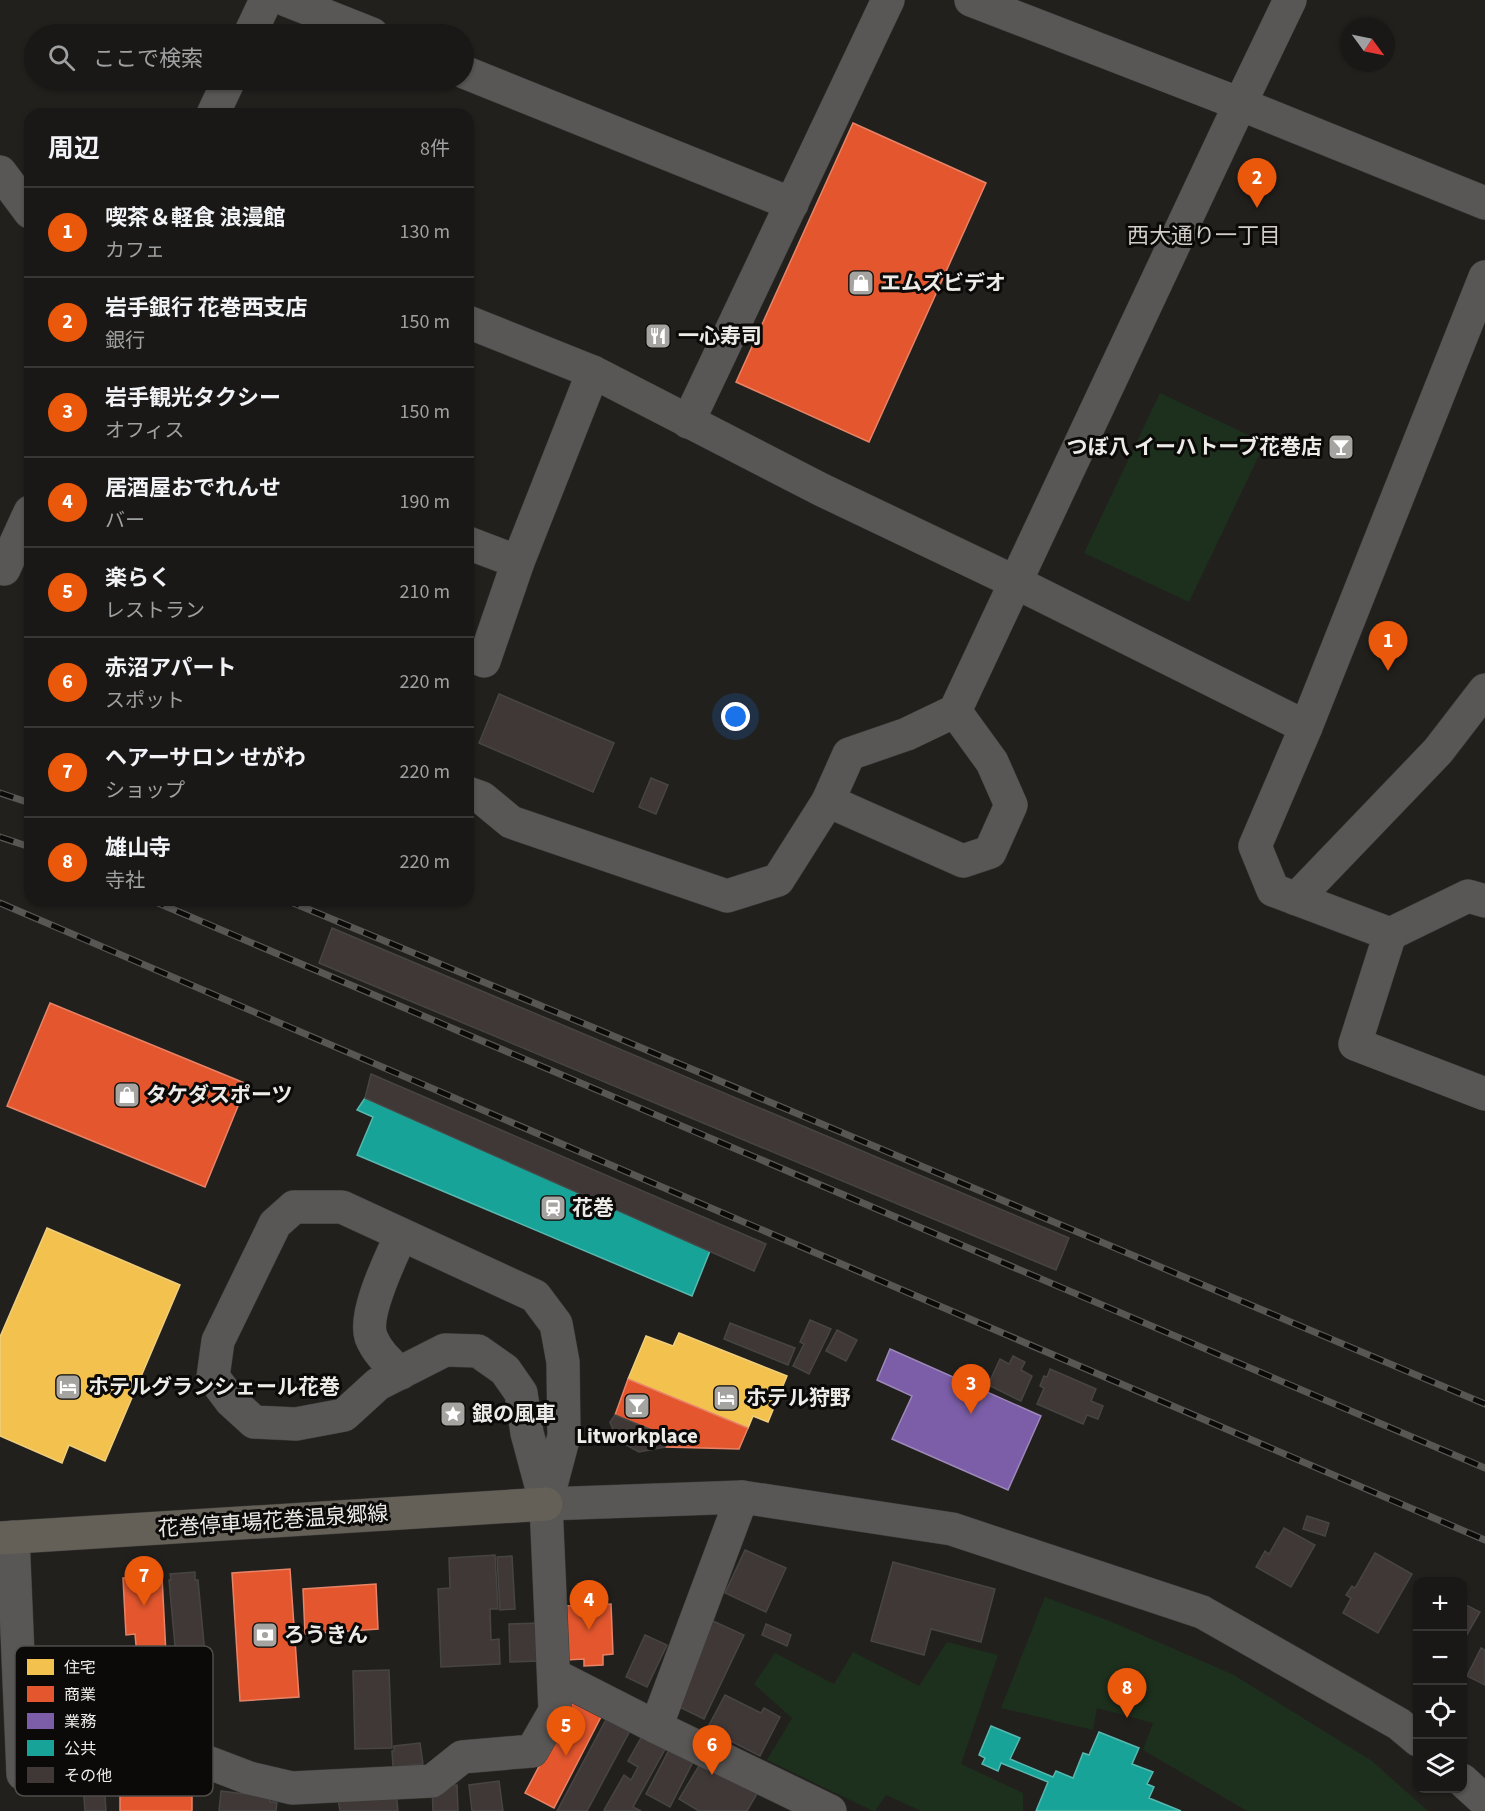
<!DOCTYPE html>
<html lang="ja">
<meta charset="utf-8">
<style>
body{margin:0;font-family:"Source Sans 3","Noto Sans JP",sans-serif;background:#272523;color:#f1f3f6}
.controls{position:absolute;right:18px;bottom:18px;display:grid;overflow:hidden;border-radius:12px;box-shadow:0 2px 4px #0004}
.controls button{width:54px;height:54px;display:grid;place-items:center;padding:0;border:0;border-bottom:2px solid #383735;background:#1a1816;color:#f1f3f6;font:30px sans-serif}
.compass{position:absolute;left:1341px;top:18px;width:54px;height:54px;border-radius:50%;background:#1a1816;box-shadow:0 2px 4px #0004;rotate:123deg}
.you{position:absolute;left:736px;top:717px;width:21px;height:21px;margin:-15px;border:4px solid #fff;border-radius:50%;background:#1a73e8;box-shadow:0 0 0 9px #1a73e833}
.badge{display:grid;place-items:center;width:39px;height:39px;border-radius:50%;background:#ea580c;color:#fff;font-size:20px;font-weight:700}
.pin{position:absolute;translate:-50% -50px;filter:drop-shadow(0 2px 3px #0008)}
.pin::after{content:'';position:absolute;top:32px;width:21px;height:18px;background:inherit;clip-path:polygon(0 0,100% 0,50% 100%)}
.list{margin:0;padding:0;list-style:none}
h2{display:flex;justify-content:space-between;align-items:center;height:78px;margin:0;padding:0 24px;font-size:26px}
h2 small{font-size:20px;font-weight:400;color:#9fa0a1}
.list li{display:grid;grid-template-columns:39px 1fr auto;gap:18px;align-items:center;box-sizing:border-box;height:90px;padding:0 24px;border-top:2px solid #383735}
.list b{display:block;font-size:22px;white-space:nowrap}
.list p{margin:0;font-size:20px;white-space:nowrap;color:#9fa0a1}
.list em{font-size:20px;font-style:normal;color:#9fa0a1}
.icon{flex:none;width:33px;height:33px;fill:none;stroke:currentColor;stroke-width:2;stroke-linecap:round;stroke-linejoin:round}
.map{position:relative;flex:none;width:1485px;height:1811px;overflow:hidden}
.search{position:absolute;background:#1a1816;box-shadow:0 2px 4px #0004;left:24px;top:24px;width:450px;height:66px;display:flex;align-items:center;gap:15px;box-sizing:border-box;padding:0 21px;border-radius:33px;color:#9fa0a1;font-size:22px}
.panel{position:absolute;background:#1a1816;box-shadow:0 2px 4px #0004;left:24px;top:108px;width:450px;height:798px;border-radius:18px}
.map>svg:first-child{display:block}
</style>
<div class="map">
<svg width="1485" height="1811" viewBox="0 0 1485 1811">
<rect width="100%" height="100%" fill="#22201d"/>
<!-- green -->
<g fill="#1d2f1d">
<polygon points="1160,393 1265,443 1189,602 1084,553"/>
<polygon points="1045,1597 1112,1622 1234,1675 1372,1761 1428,1811 1247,1811 1143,1750 1153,1723 1097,1708 1093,1730 1001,1708"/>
<polygon points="947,1642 998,1655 961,1764 1023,1793 1023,1811 921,1811 886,1795 875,1811 873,1811 767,1760 792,1718 754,1684 775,1653 834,1684 853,1652 919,1686"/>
</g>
<!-- homes -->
<g fill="#f2c14e" stroke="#f0ce7c" stroke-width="1.5">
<polygon points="47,1228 180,1285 105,1461 69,1445 62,1463 0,1436 0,1337"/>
<polygon points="679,1333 787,1376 768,1422 753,1416 748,1428 628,1379 646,1336 673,1346"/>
</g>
<!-- shops -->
<g fill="#e4572e" stroke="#e78366" stroke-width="1.5">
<polygon points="853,123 986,183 869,442 736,382"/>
<polygon points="50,1003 247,1084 205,1187 7,1106"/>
<polygon points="628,1379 748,1428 739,1449 665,1447 669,1437 615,1415"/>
<polygon points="290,1569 299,1697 240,1701 232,1573"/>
<polygon points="162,1576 167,1674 151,1675 152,1683 128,1685 126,1656 137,1656 135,1634 126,1635 123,1578"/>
<polygon points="376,1584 378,1629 305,1634 303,1589"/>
<polygon points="611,1604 613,1654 603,1655 603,1665 584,1666 584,1659 566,1660 564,1606"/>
<polygon points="575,1698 603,1713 554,1808 525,1793"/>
<polygon points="192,1782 192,1811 120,1811 120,1783"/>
</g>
<!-- offices -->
<polygon fill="#7b5ea7" stroke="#9d88ba" stroke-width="1.5" points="890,1349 1041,1416 1008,1490 892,1439 912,1396 877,1380"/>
<!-- public -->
<g fill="#17a398" stroke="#57b9b0" stroke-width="1.5">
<polygon points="365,1098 710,1251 692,1296 357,1155 373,1117 357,1110"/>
<polygon points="991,1726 1020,1738 1010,1759 1053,1777 1056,1771 1073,1778 1083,1753 1089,1755 1099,1732 1139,1748 1132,1764 1153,1772 1147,1784 1154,1787 1149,1798 1181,1811 1036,1811 1048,1782 1001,1763 998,1771 982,1764 985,1758 979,1755"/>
</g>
<!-- building -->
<g fill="#3f3836" stroke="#474544" stroke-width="1.5">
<polygon points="499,694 614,743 593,792 479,743"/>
<polygon points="651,778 668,785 656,814 639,807"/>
<polygon points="332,928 1069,1238 1056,1270 319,963"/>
<polygon points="371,1074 766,1244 754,1271 365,1098"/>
<polygon points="810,1320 831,1329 809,1374 793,1366 804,1344 800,1342"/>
<polygon points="730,1323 795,1348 788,1365 724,1339"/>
<polygon points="837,1330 857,1340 846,1361 826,1351"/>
<polygon points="1013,1356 1025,1362 1021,1370 1032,1376 1021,1401 988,1385 1000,1359 1009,1364"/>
<polygon points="1050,1369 1096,1389 1091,1401 1103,1406 1098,1419 1087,1415 1083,1424 1037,1404 1044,1388 1040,1386 1044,1376 1047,1377"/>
<polygon points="615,1415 669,1437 665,1447 639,1452 617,1440 610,1422"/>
<polygon points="1307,1516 1329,1523 1325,1536 1303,1529"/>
<polygon points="1284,1528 1315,1545 1291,1587 1256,1567 1265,1551 1269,1554"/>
<polygon points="745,1550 786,1568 766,1612 725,1593"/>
<polygon points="1375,1553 1412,1574 1378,1633 1343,1613 1351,1598 1346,1595 1352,1586 1355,1588"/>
<polygon points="495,1555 498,1609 490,1609 491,1640 499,1639 500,1664 441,1667 438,1589 450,1588 449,1558"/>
<polygon points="512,1556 515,1609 500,1610 497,1557"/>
<polygon points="893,1562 995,1589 981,1642 931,1629 924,1655 871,1641"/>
<polygon points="195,1572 195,1580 198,1580 206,1665 177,1668 169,1580 171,1580 170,1574"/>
<polygon points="1462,1603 1480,1612 1462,1643"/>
<polygon points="713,1621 744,1635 704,1719 673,1704"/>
<polygon points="539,1623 540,1661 510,1662 509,1624"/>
<polygon points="766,1624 791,1635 787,1646 762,1635"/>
<polygon points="645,1635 667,1645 647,1687 626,1677"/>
<polygon points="1481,1648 1485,1650 1485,1685 1467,1676"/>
<polygon points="389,1670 392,1748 355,1749 353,1671"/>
<polygon points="725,1695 761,1713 764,1708 780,1717 760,1756 707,1729"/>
<polygon points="609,1714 632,1727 587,1811 557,1811"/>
<polygon points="645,1731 668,1744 633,1807 641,1811 605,1811 604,1810 624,1775 631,1780 638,1767 628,1761"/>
<polygon points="420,1743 423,1764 393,1767 392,1751 394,1751 394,1746"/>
<polygon points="671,1746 695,1758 670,1807 646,1794"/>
<polygon points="703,1759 758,1792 747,1811 699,1811 679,1799"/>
<polygon points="499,1781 503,1811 472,1811 469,1785"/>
<polygon points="104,1783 106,1811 85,1811 83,1785"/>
<polygon points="457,1785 458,1811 433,1811 432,1786"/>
<polygon points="221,1791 270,1797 270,1802 277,1802 276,1811 219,1811"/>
<polygon points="396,1792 398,1811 340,1811 338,1799"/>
</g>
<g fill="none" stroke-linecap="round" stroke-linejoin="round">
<!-- minor casing -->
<g stroke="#3c3b39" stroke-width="34">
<g id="minor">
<polyline points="286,0 372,34"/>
<polyline points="971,0 1240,104 1290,0"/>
<polyline points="250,34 266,0"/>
<polyline points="464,72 792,204"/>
<polyline points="213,114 229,80"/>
<polyline points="0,172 30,212"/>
<polyline points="1485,277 1306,727 1255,846 1273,890 1390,934 1468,896 1485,901"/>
<polyline points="468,322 593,372 822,490 1015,582 1306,727"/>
<polyline points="688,422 888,0"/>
<polyline points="468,543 518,562 593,372"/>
<polyline points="4,569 30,512"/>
<polyline points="468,654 484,661 518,562"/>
<polyline points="955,711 907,734 849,754 828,801 963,861 990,852 1011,805 992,762 955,711 1240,104 1485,203"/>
<polyline points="468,793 482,798 511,822 727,896 778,880 828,801"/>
<polyline points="1296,899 1438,751 1485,690"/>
<polyline points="1390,934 1355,1044 1485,1094"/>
<path d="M401,1373C388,1363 377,1352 371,1337C363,1313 391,1258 401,1235"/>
<polyline points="546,1504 742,1497 952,1529 1202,1612 1399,1724 1418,1740"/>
<polyline points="13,1537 23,1774 207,1762 249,1778 292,1788 432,1781 462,1757 532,1751 555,1711 546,1504 527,1433 521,1393 505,1370 478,1351 445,1350 378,1384 344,1415 296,1424 254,1422 231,1401 213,1377 218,1341 275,1224 294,1207 342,1207 535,1296 556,1324 563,1362 564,1436 546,1504"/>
<polyline points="554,1675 656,1727 830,1811"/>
<polyline points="656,1727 742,1497"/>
<polyline points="1462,1780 1485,1801"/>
</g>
</g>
<!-- major casing -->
<g stroke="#3c3b39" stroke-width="34">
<polyline id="major" points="0,1538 546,1504"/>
</g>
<!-- minor -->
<use href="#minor" stroke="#585755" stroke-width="33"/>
<!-- major -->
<use href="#major" stroke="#646057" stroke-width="33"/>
<!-- rail casing -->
<g stroke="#585754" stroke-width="7">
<g id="rail">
<polyline points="0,793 30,803"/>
<polyline points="0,837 30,847"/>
<polyline points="151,900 1485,1468"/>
<polyline points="286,900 592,1027 1485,1404"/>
<polyline points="0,903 1485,1540"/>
</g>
</g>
<!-- rail -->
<use href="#rail" stroke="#0b0a08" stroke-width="4.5" stroke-dasharray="14" stroke-linecap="butt"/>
</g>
<!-- icons -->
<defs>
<g id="shop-square" transform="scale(1.35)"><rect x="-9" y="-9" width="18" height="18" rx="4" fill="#a6a4a1" stroke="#0b0a08"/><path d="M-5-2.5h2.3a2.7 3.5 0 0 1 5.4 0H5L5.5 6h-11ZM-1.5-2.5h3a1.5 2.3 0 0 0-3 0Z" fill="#fff"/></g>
<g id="restaurant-square" transform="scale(1.35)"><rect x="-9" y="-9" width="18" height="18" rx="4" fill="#a6a4a1" stroke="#0b0a08"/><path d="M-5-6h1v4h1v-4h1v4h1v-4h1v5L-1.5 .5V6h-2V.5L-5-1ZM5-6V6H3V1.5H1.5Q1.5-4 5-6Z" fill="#fff"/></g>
<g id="bar-square" transform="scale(1.35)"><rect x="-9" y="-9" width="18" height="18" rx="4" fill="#a6a4a1" stroke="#0b0a08"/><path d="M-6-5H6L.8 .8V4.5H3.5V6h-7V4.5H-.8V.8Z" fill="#fff"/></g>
<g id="station-square" transform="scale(1.35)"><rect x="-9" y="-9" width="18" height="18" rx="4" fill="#a6a4a1" stroke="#0b0a08"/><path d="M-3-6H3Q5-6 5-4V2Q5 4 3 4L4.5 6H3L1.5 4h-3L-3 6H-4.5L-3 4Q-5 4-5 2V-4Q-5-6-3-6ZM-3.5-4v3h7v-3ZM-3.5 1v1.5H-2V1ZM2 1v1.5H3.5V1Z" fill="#fff"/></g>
<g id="hotel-square" transform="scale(1.35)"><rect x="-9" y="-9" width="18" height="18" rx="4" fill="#a6a4a1" stroke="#0b0a08"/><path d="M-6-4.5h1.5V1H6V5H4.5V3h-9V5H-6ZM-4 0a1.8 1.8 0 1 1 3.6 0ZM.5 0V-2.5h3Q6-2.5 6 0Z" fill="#fff"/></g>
<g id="sight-square" transform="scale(1.35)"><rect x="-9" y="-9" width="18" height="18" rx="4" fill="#a6a4a1" stroke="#0b0a08"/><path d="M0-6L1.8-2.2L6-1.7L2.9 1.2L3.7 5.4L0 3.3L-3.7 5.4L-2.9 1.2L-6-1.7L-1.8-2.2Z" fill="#fff"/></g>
<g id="bank-square" transform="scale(1.35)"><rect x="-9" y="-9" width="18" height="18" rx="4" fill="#a6a4a1" stroke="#0b0a08"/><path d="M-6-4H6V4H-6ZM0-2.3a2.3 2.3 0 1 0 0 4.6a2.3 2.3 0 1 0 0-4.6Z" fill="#fff"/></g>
</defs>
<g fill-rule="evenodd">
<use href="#shop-square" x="861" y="283"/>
<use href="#restaurant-square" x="658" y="336"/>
<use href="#bar-square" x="1341" y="447"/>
<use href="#shop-square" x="127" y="1095"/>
<use href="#station-square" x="553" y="1208"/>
<use href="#hotel-square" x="68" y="1387"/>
<use href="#hotel-square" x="726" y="1398"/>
<use href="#bar-square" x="637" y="1406"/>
<use href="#sight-square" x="453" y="1414"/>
<use href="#bank-square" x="265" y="1635"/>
</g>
<g text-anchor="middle" stroke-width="6" stroke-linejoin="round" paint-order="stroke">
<!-- poi labels -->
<g font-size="21" font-weight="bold" fill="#edebe8" stroke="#0b0a08" text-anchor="start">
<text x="880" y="290">エムズビデオ</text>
<text x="678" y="343">一心寿司</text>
<text x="1322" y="454" text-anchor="end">つぼ八 イーハトーブ花巻店</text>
<text x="146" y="1102">タケダスポーツ</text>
<text x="572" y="1215">花巻</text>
<text x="88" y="1394">ホテルグランシェール花巻</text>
<text x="746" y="1405">ホテル狩野</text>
<text x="472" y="1421">銀の風車</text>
<text x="637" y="1443" text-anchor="middle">Litworkplace</text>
<text x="284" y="1642">ろうきん</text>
</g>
<!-- street labels -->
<g font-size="21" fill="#edebe8" stroke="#0b0a08">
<text transform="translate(273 1521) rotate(-4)" y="7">花巻停車場花巻温泉郷線</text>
</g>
<!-- neighbourhood labels -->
<g font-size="22" fill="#d2cdc8" stroke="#0b0a08">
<text x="1204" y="243">西大通り一丁目</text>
</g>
</g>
<!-- legend -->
<rect x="15" y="1646" width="198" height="150" rx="9" fill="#0b0a08" stroke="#4f4e4b" stroke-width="1.5"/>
<rect x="27" y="1659" width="27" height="16" fill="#f2c14e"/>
<rect x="27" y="1686" width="27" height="16" fill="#e4572e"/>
<rect x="27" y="1713" width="27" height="16" fill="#7b5ea7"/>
<rect x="27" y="1740" width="27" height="16" fill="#17a398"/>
<rect x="27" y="1767" width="27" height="16" fill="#3f3836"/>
<g font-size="16" fill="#edebe8">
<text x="64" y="1673">住宅</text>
<text x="64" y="1700">商業</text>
<text x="64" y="1727">業務</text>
<text x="64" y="1754">公共</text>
<text x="64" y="1781">その他</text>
</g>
</svg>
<div class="controls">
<button>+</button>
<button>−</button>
<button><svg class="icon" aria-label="locate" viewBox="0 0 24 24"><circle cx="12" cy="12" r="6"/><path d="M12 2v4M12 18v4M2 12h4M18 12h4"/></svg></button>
<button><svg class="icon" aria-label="layers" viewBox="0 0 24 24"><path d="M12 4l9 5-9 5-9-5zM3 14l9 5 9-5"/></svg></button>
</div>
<svg class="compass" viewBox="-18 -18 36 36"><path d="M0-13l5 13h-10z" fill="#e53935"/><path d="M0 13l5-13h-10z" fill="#9fa0a1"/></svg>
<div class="you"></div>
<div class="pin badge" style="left:1388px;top:671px">1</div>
<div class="pin badge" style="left:1257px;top:208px">2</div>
<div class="pin badge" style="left:971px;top:1414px">3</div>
<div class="pin badge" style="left:589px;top:1630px">4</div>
<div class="pin badge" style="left:566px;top:1756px">5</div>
<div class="pin badge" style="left:712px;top:1775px">6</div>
<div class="pin badge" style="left:144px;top:1606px">7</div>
<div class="pin badge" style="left:1127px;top:1718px">8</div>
<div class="search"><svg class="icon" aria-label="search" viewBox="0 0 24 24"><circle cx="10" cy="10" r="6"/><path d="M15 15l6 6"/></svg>ここで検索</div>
<section class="panel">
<h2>周辺<small>8件</small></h2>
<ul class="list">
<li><span class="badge">1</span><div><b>喫茶＆軽食 浪漫館</b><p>カフェ</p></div><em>130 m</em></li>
<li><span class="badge">2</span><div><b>岩手銀行 花巻西支店</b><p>銀行</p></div><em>150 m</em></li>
<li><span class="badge">3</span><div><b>岩手観光タクシー</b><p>オフィス</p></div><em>150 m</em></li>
<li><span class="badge">4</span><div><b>居酒屋おでれんせ</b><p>バー</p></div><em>190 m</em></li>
<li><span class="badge">5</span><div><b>楽らく</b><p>レストラン</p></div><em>210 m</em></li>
<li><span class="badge">6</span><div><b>赤沼アパート</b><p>スポット</p></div><em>220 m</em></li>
<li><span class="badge">7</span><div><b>ヘアーサロン せがわ</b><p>ショップ</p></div><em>220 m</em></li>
<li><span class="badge">8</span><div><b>雄山寺</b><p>寺社</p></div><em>220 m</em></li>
</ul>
</section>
</div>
